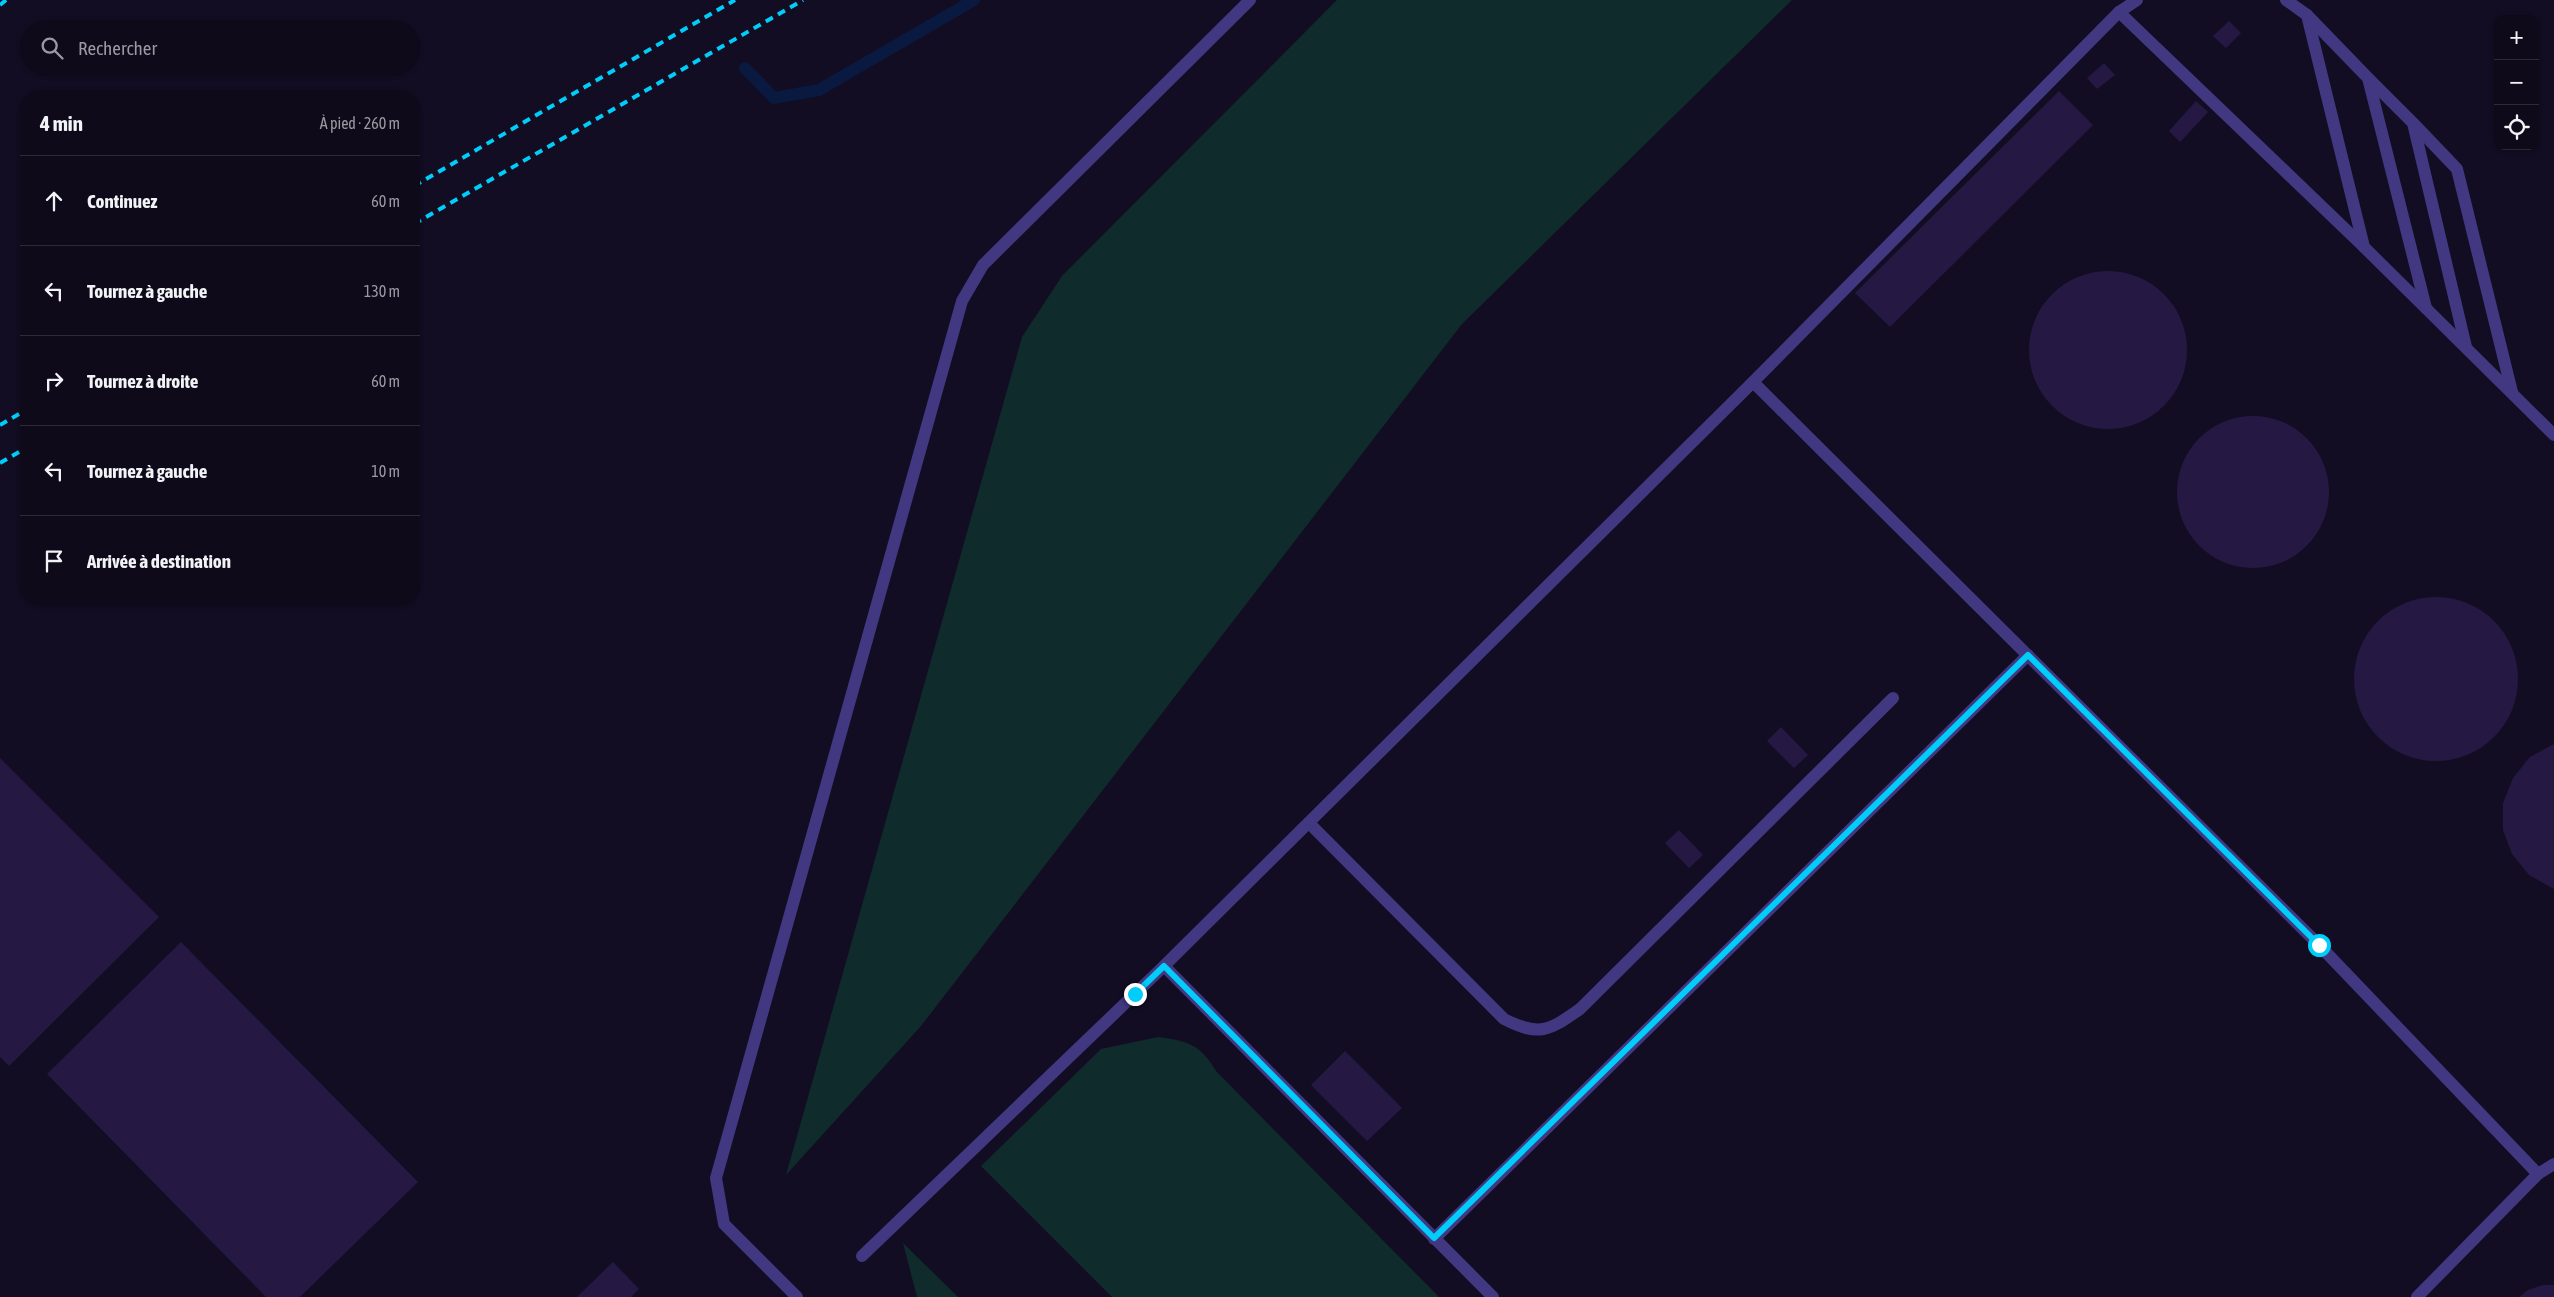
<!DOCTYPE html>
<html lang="fr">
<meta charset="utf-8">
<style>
body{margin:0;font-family:"Asap Condensed",sans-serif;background:#1c1827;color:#f1f3f6}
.controls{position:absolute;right:15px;top:15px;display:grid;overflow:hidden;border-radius:10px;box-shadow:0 1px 4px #0004}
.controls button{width:45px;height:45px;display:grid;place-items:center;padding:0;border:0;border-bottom:1px solid #2e2b39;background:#0e0a1a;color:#f1f3f6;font:25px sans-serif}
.stop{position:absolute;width:15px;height:15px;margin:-11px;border:4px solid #00cdf9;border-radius:50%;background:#fff}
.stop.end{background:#00cdf9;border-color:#fff;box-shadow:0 1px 5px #0008}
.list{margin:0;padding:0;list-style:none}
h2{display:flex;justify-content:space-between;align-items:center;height:65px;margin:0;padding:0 20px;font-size:21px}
h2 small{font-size:16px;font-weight:400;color:#9b9aa2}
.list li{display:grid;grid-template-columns:32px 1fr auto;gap:15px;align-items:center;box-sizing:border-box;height:90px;padding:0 20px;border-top:1px solid #2e2b39}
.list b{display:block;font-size:19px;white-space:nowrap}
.list em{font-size:16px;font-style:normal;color:#9b9aa2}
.icon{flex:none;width:28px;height:28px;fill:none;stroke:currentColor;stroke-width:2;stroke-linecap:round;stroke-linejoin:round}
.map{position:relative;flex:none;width:2554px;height:1297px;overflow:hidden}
.search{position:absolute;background:#0e0a1a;box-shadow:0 1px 4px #0004;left:20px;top:20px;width:400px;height:55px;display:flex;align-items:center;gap:12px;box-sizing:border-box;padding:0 18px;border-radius:28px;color:#9b9aa2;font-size:19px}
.panel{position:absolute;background:#0e0a1a;box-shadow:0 1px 4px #0004;left:20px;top:90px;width:400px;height:515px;border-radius:20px}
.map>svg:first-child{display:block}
</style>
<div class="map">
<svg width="2554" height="1297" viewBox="0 0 2554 1297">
<rect width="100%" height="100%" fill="#120d22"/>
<!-- green -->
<g fill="#102b2c">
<polygon points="1337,0 1792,0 1462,324 921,1026 786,1175 1022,337 1062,276"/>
<path d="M1158,1037C1188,1041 1200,1044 1216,1071L1439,1297H1112L981,1166L1101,1049Z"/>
<polygon points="903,1243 958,1297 917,1297"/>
</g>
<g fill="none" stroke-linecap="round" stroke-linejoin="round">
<!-- stream -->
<polyline stroke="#09193f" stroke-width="12" points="745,68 774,98 819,90 974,0"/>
</g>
<!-- building -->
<g fill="#251943">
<polygon points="2229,21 2241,33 2226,48 2213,36"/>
<polygon points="2104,63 2115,75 2097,89 2087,78"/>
<polygon points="2059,91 2093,125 1890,327 1855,293"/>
<polygon points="2196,101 2208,112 2180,142 2169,131"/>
<circle cx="2108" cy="350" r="79"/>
<circle cx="2253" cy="492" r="76"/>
<circle cx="2436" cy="679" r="82"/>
<polygon points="1781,727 1808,755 1794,768 1767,741"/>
<polygon points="2554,744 2554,889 2529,875 2512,854 2503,830 2503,803 2513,778 2530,757"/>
<polygon points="0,758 159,917 9,1066 0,1057"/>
<polygon points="1679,830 1703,855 1689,868 1665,843"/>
<polygon points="181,942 418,1182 300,1297 266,1297 47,1074"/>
<polygon points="1345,1051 1402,1108 1367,1141 1311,1085"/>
<polygon points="613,1262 639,1289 631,1297 577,1297"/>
<polygon points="2543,1285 2554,1285 2554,1297 2519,1297 2528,1290"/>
</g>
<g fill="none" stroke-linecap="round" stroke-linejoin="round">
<!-- lane -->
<g stroke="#413881" stroke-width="12">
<polyline points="2286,0 2307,15 2364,247 2554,435"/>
<polyline points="2119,12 2364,247"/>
<polyline points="2307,15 2368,78 2426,308"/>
<polyline points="2369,79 2413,123 2466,347"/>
<polyline points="2414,124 2457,169 2512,392"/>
<polyline points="1753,382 2319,945 2538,1174 2554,1164"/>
<path d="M1309,823L1504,1019C1539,1037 1549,1031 1580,1009L1893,698"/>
<polyline points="1434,1239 2028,655"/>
<polyline points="862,1256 1164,966"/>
<polyline points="797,1297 724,1224 716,1178 962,301 983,265 1250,0"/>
<polyline points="1493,1297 1164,966 1753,382 2119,12 2137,0"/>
<polyline points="2417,1297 2538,1174"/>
</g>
<!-- rail -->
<g stroke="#00cdf9" stroke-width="4" stroke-dasharray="8 6" stroke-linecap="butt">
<polyline points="0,5 6,0"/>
<polyline points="414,186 735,0"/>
<polyline points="414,224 803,0"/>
<polyline points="0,425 26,410"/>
<polyline points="0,463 26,448"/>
</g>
</g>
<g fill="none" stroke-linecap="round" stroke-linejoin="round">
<!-- route -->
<polyline stroke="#00cdf9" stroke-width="6" points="1135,994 1164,966 1434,1238 2028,655 2319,945"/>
</g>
</svg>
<div class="controls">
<button>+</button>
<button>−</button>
<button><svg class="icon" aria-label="locate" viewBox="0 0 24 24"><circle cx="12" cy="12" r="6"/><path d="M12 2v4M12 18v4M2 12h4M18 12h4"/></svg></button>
</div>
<div class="stop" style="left:2319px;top:945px"></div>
<div class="stop end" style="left:1135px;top:994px"></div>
<div class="search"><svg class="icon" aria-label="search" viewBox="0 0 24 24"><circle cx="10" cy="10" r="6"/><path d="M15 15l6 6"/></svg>Rechercher</div>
<section class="panel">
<h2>4 min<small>À pied · 260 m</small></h2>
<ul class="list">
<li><svg class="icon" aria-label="ahead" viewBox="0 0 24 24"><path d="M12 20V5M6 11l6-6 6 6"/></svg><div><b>Continuez</b></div><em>60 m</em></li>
<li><svg class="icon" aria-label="left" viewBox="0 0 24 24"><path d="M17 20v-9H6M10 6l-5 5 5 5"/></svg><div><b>Tournez à gauche</b></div><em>130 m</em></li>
<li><svg class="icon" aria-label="right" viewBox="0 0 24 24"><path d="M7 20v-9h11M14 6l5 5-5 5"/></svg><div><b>Tournez à droite</b></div><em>60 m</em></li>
<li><svg class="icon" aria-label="left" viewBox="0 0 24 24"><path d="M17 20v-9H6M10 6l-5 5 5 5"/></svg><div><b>Tournez à gauche</b></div><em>10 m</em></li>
<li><svg class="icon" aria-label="arrive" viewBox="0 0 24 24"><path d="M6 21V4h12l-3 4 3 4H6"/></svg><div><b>Arrivée à destination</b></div></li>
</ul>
</section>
</div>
